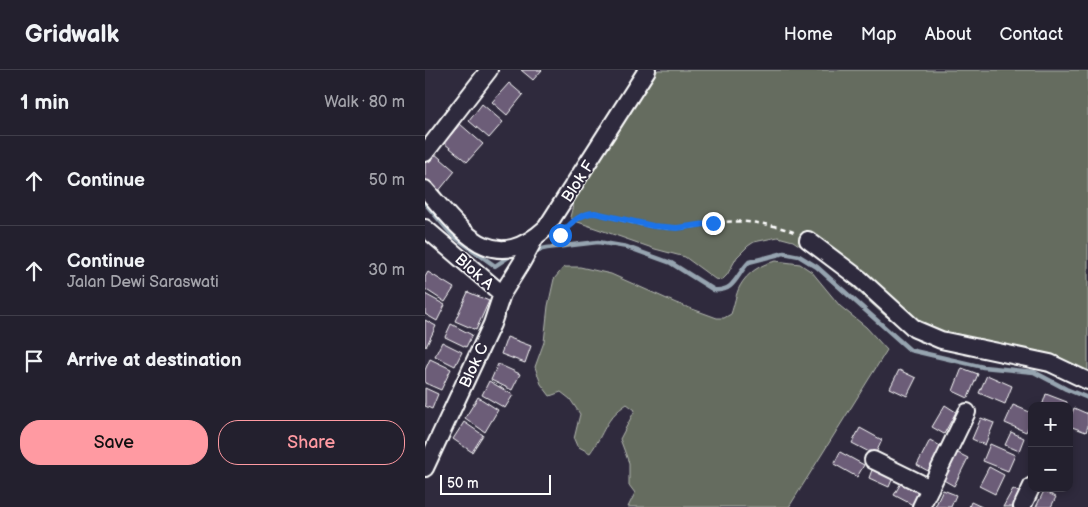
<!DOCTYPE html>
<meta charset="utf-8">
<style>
body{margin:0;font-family:"Balsamiq Sans",sans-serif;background:#2f2d3a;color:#f1f3f6}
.controls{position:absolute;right:15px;bottom:15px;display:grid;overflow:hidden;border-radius:10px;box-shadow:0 2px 8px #0003}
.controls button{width:45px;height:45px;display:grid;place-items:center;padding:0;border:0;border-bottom:1px solid #403e4a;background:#23202e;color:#f1f3f6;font:25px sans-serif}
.scale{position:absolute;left:15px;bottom:12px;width:111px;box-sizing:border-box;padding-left:5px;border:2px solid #fff;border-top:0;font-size:14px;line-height:18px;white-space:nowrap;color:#fff;-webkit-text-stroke:4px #2f2a3d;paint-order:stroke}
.stop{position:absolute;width:15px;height:15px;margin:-11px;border:4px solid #1a73e8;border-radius:50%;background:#fff}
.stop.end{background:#1a73e8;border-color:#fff;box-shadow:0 1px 5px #0008}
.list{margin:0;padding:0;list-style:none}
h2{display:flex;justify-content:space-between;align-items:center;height:65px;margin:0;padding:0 20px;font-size:21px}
h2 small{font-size:16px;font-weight:400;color:#a3a3aa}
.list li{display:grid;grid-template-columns:32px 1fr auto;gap:15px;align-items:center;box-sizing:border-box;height:90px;padding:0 20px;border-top:1px solid #403e4a}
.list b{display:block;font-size:19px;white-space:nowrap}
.list p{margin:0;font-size:16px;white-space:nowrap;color:#a3a3aa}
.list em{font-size:16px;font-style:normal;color:#a3a3aa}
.actions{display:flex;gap:10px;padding:15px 20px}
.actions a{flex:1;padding:11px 0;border:1px solid #ff9aa2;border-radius:20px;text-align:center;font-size:18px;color:#ff9aa2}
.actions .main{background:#ff9aa2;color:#111}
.icon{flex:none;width:28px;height:28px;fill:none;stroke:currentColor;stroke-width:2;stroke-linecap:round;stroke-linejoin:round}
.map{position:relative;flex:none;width:663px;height:437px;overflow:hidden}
header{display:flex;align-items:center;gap:30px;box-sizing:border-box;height:70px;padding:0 25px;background:#23202e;border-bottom:1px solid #403e4a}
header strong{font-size:24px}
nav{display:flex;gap:28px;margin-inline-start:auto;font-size:18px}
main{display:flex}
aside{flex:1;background:#23202e}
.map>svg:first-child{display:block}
</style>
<header>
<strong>Gridwalk</strong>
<nav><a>Home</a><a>Map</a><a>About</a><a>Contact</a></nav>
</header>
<main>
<aside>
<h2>1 min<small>Walk · 80 m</small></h2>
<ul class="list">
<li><svg class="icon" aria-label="ahead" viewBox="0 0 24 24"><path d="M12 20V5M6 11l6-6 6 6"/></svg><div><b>Continue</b></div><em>50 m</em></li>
<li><svg class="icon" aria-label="ahead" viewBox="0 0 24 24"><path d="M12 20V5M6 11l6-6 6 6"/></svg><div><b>Continue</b><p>Jalan Dewi Saraswati</p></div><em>30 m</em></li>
<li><svg class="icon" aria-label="arrive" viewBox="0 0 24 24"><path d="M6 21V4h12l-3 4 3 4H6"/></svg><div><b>Arrive at destination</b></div></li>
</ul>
<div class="actions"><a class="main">Save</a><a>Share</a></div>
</aside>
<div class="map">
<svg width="663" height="437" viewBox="0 0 663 437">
<rect width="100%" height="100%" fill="#2f2a3d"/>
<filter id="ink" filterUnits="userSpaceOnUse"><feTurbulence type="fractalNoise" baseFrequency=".02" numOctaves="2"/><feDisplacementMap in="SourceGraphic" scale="10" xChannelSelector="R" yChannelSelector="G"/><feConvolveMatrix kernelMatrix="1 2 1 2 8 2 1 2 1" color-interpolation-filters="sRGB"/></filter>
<g filter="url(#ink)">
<!-- green -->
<g fill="#656c5f" stroke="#b2b6af">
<polygon points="233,0 663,0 663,319 631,305 585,291 525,281 513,275 493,271 458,244 406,197 368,171 353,167 329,172 323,176 312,187 302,205 297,210 290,209 260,187 230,179 150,151 145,147 151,124"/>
<path d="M351,191L375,194L387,202L415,236L441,257L462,280L364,437H203L210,423L204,415V393L195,369L210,340L202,334C179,349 180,363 165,383L152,376L149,369L155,344L145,329L136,322L125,326L116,314L110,297L119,272L123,236L129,209L139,197H155L186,204L251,233L292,248H299L306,244C309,236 311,223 315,216C322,203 336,194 351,191Z"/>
</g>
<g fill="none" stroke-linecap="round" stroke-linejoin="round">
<!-- stream -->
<g stroke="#96a4b0" stroke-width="4.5">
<polyline points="0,133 27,165 70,196 88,184"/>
<path d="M108,181L122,178L173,172L202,177L246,193L289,220C310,222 311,205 324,192L359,183L374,186L392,197L485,280L558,297L609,302L641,319L663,328"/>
</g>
</g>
<!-- building -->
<g fill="#6c5d78" stroke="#fff">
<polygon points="96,0 117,0 108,10"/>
<polygon points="84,13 98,25 82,45 67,32"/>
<polygon points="57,34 78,52 64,68 44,51"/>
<polygon points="35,54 58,74 42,92 19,73"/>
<polygon points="9,83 30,101 13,122 0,111 0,93"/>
<polygon points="3,202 29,218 20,232 0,219 0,207"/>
<polygon points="43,222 64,231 51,260 30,251"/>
<polygon points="0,224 20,235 12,251 0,244"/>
<polygon points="0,250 11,256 1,277 0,276"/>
<polygon points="26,254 47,265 41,277 20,267"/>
<polygon points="82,267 106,276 100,293 76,284"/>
<polygon points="17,272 37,282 30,296 10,286"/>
<polygon points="5,289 26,299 16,320 0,313 0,300"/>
<polygon points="73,294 95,304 87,320 66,310"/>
<polygon points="537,298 553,304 543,328 528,321"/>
<polygon points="474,300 491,308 482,326 465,318"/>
<polygon points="562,305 587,316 580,334 554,323"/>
<polygon points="64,311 88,325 80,338 57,325"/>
<polygon points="0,318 13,324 7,339 0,336"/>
<polygon points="621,324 642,332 641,336 617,336"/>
<polygon points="53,327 73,340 60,362 40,348"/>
<polygon points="520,335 531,342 519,364 507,357"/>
<polygon points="588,335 607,343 607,350 601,362 580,353"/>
<polygon points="649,338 663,344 663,356 661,362 644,356 644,351"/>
<polygon points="556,348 569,353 560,375 547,369"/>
<polygon points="39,352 58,365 47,382 28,369"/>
<polygon points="435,358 457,370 450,385 427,373"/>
<polygon points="586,362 599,368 594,381 580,375"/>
<polygon points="505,370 517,377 505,402 492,395"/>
<polygon points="565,374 590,385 583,401 558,391"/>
<polygon points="529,381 543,388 529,416 515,408"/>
<polygon points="415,382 439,395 432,407 409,394"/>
<polygon points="448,397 469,405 464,417 444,408"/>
<polygon points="564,397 579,405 570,424 554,416"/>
<polygon points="476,413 495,423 488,435 469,425"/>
<polygon points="588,419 599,425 593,437 578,437"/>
<polygon points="518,420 531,425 526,437 510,437"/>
<polygon points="619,421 631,427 626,437 611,437"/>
<polygon points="546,432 557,437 544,437"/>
</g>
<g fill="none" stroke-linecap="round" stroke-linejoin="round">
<!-- minor casing -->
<g stroke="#fff" stroke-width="20">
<g id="minor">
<polyline points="0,83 64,0"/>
<path d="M0,119C36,159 66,208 121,158L222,0"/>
<polyline points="0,158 77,224"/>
<polyline points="383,170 435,209 490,259 516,270 625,293 663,311"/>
<polyline points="448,390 505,418"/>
<polyline points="0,398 67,254 77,224 97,192 110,168"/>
<polyline points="496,437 542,342"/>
<polyline points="597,437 607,416"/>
</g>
</g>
<!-- path -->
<path stroke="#fff" stroke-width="2.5" stroke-dasharray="5 4" stroke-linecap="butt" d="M139,161C149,151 155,143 170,143C196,149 226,159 253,158C265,158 276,154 288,153C314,149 347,153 371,163"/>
<!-- minor -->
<use href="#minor" stroke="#2f2a3d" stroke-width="16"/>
</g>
</g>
<g fill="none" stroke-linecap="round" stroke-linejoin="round" filter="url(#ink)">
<!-- route -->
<path stroke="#1a73e8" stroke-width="6" d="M135,165C146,154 154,143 170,143L228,156L252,158L288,153"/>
</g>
<g text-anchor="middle" stroke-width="4" stroke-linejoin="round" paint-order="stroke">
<!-- street labels -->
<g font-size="16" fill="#fff" stroke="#2f2a3d">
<text transform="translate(152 111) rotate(-57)" y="6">Blok F</text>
<text transform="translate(50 201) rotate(41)" y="6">Blok A</text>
<text transform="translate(48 295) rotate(-65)" y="6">Blok C</text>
</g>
</g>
</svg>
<div class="controls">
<button>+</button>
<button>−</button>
</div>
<div class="scale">50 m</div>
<div class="stop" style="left:135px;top:165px"></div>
<div class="stop end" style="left:288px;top:153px"></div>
</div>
</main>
